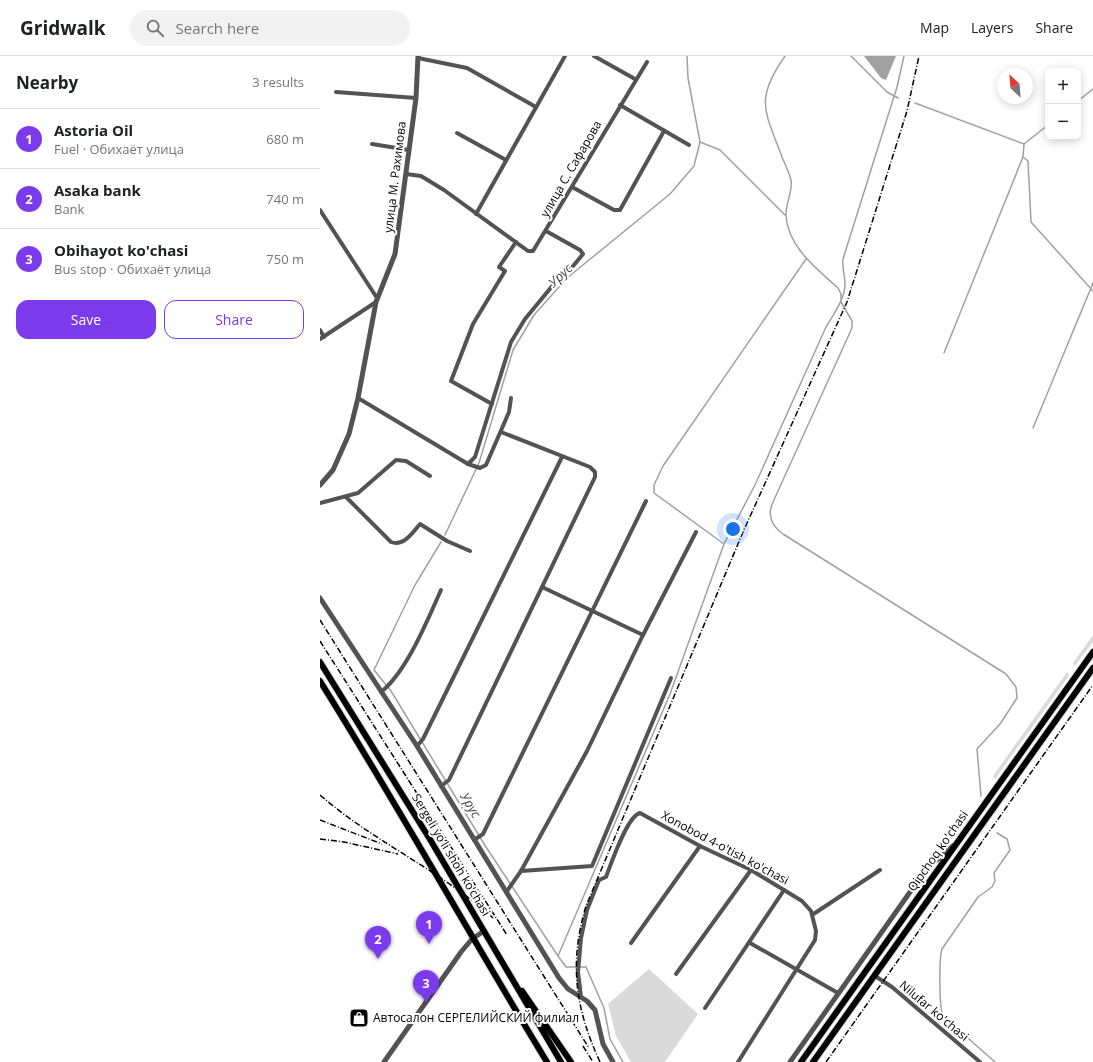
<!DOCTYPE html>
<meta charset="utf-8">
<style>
body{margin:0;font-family:"Open Sans",sans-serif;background:#f2f2f2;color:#202124}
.controls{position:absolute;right:12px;top:12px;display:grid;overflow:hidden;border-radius:8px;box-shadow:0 2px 10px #0003}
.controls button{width:36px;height:36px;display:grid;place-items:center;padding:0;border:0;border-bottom:1px solid #e0e0e0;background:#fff;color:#202124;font:20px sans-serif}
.compass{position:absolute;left:677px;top:12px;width:36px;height:36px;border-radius:50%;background:#fff;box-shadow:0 2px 10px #0003;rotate:334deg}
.you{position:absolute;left:413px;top:473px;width:14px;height:14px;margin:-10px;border:3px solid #fff;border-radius:50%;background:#1a73e8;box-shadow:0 0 0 6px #1a73e833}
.badge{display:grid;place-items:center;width:26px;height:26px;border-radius:50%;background:#7c3aed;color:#fff;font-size:13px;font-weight:700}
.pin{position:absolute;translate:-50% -33px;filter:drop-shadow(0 1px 2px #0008)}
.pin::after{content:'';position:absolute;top:21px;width:14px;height:12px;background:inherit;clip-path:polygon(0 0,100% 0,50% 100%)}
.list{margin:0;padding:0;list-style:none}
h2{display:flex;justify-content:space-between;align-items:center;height:52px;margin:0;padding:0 16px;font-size:17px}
h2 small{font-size:13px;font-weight:400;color:#757577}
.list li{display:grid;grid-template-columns:26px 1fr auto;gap:12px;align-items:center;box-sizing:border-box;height:60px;padding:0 16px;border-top:1px solid #e0e0e0}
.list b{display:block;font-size:15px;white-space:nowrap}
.list p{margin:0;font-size:13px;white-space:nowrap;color:#757577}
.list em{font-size:13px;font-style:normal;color:#757577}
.actions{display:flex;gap:8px;padding:12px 16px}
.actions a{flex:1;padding:9px 0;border:1px solid #7c3aed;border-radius:12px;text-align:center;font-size:14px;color:#7c3aed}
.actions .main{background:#7c3aed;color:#fff}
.icon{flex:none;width:22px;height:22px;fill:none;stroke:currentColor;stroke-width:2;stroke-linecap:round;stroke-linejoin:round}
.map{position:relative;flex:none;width:773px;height:1006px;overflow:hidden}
header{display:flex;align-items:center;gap:24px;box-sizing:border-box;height:56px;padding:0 20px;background:#fff;border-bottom:1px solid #e0e0e0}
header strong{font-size:19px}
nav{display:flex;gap:22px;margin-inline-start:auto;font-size:14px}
.search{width:280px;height:36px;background:#f2f2f2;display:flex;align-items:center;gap:10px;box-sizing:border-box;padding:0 14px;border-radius:22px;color:#757577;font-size:15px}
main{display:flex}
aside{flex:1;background:#fff}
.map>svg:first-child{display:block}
</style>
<header>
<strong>Gridwalk</strong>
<div class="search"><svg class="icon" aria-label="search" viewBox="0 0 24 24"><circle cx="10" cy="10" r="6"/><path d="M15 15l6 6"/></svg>Search here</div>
<nav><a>Map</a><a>Layers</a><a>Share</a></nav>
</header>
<main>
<aside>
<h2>Nearby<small>3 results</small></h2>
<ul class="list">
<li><span class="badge">1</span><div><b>Astoria Oil</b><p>Fuel · Обихаёт улица</p></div><em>680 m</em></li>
<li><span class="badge">2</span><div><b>Asaka bank</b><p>Bank</p></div><em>740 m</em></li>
<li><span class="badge">3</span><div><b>Obihayot ko'chasi</b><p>Bus stop · Обихаёт улица</p></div><em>750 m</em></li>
</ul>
<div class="actions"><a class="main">Save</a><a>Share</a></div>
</aside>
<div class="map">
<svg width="773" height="1006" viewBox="0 0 773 1006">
<rect width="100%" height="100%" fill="#fff"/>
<!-- green -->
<g fill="#dadada">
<polygon points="773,579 773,586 755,610 753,607"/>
<polygon points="747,616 749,618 748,621 675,723 673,720"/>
<polygon points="329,913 378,958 345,1006 311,1006 296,980 288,948"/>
</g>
<!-- water -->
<polygon fill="#a1a1a1" points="544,0 576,0 566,24 561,22"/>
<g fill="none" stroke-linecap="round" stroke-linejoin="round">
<!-- stream -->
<g stroke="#a1a1a1" stroke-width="1.5">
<path d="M465,0C434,44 445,55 462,101C465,108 469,116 471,124C473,136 465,149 466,160C468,191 497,213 518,232L521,238V243"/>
<polyline points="531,0 567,36 578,42"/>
<polyline points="758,45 773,33"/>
<polyline points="595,47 704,88"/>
<polyline points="380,86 400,94 465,159"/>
<polyline points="703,101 708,105 711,166 773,235"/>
<path d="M521,246L532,265V272L453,446C447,459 452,470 463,478L686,618L696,631L697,642L680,668L657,693L661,740"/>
<polyline points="624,297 703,101 704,88 728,69"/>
<polyline points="713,372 773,227"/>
<polyline points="125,479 159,407 193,294 214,259 247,222 350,138 374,110 380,86 368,22 367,0"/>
<polyline points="121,486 95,529 54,614 71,635 166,791 238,900 246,911 266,911 284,952 290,983 303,1006"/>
<polyline points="404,488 334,437 334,429 343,410 486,203"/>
<path d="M238,900L350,638L404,488L435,429L506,271C513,259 525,243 525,228C525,219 522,214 523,203L577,31L584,0"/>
<path d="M675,1006L623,960C619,951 619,902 622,893L658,841L672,831L675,825L674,817L690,794L687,783L677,777"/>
</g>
<!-- primary casing -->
<g stroke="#dbdbdb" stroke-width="8">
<g id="primary">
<polyline points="0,606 111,785 241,1006"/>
<path d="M0,625C79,751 150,880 227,1006"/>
<polyline points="202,935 251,1006"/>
<polyline points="481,1006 773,596"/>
<polyline points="493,1006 773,612"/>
</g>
</g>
<!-- minor -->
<g stroke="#535353" stroke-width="4">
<polyline points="274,0 315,23"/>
<polyline points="98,2 147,12 216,51"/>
<polyline points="16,36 96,42"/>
<polyline points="300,49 369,89"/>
<polyline points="137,77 186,104"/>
<polyline points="52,88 89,94"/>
<polyline points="86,118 101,120 124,134 208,195 213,195 327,6"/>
<polyline points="252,131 294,154 300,154 344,75"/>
<polyline points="0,154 57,242"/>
<polyline points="156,158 245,0"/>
<polyline points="0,274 4,281"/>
<polyline points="0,283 56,246"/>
<polyline points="38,342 148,408 160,412 166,409 189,356 191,342"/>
<polyline points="172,348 131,325 153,268 185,215 179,211 196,186"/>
<polyline points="148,408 155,401 191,286 205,263 238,223 249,215 263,198 260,194 226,175"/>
<path d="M26,441L71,486C84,491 93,476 100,468L127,485L150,495"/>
<polyline points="0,447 38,437 76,404 86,405 110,420"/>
<polyline points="222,531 323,579"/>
<path d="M61,636C87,615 107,565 121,534"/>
<polyline points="97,690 103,683 242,401"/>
<polyline points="121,730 129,724 275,421 275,416 270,411 181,376"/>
<polyline points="154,784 163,778 326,445"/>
<polyline points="201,815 272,810 351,622"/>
<polyline points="187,835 201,815 267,695 323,579 376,476"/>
<polyline points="492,859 560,814"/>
<polyline points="311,887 380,790"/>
<polyline points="430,887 518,937"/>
<polyline points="356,918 431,814"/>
<polyline points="555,920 572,931 660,1006"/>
<path d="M261,941L258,916L261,882L267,854L279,824L286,821C291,808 307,760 320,757L380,790L431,814L482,845L491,855L496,875L495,884L418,1006"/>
<polyline points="385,952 464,834"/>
</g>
<!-- tertiary -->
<g stroke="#535353" stroke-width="5">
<polyline points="0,429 13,414 29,378 38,342 56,246 75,198 96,42 98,0"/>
<polyline points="0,542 97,690 239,922 248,933 267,945 275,954 283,988 293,1006"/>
<polyline points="64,1006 141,896 152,883 164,875"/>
<polyline points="470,1006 595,829 611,809 633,790"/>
</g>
<!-- primary -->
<use href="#primary" stroke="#000" stroke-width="6"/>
<!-- rail -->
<g stroke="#000" stroke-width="1.5" stroke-dasharray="6 2 1 2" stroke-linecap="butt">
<polyline points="0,564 269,992"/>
<polyline points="0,585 187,879"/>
<path d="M0,739C54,786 120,814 173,862"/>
<polyline points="0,764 62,788"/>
<polyline points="0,783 24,786 78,798"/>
<polyline points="263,990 273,1006"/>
<path d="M280,1006C255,952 249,907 266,850L423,476L527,246L587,55L599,0"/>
<polyline points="506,1006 773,629"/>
</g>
</g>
<!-- icons -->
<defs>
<g id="shop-square" transform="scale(1)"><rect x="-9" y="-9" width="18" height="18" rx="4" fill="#000" stroke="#fff"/><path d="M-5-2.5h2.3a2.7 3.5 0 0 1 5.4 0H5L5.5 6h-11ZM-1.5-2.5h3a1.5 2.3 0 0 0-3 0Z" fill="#fff"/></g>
</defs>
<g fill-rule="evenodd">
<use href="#shop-square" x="39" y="962"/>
</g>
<g text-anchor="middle" stroke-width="4" stroke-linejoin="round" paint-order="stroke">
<!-- street labels -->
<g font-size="12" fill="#000" stroke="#fff">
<text transform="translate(251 113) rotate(-60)" y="4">улица С. Сафарова</text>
<text transform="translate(75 121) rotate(-83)" y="4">улица М. Рахимова</text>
<text transform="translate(405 792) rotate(28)" y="4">Xonobod 4-o'tish ko'chasi</text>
<text transform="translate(618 795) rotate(-55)" y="4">Qipchoq ko'chasi</text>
<text transform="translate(131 799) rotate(59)" y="4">Sergeli yo‘li shoh ko‘chasi</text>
<text transform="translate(614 955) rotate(40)" y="4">Nilufar ko'chasi</text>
</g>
<!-- poi labels -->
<g font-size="12" fill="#000" stroke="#fff" text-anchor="start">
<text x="53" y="966">Автосалон СЕРГЕЛИЙСКИЙ филиал</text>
</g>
<!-- water labels -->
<g font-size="13" font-style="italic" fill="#424242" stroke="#fff">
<text transform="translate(240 219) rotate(-44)" y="5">Урус</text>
<text transform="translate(151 749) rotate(59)" y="5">Урус</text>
</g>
</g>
</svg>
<div class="controls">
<button>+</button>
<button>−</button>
</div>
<svg class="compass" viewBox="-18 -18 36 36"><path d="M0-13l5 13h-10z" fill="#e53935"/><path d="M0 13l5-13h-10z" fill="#757577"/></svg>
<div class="you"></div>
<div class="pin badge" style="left:109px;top:888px">1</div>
<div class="pin badge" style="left:58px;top:903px">2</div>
<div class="pin badge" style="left:106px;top:947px">3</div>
</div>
</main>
